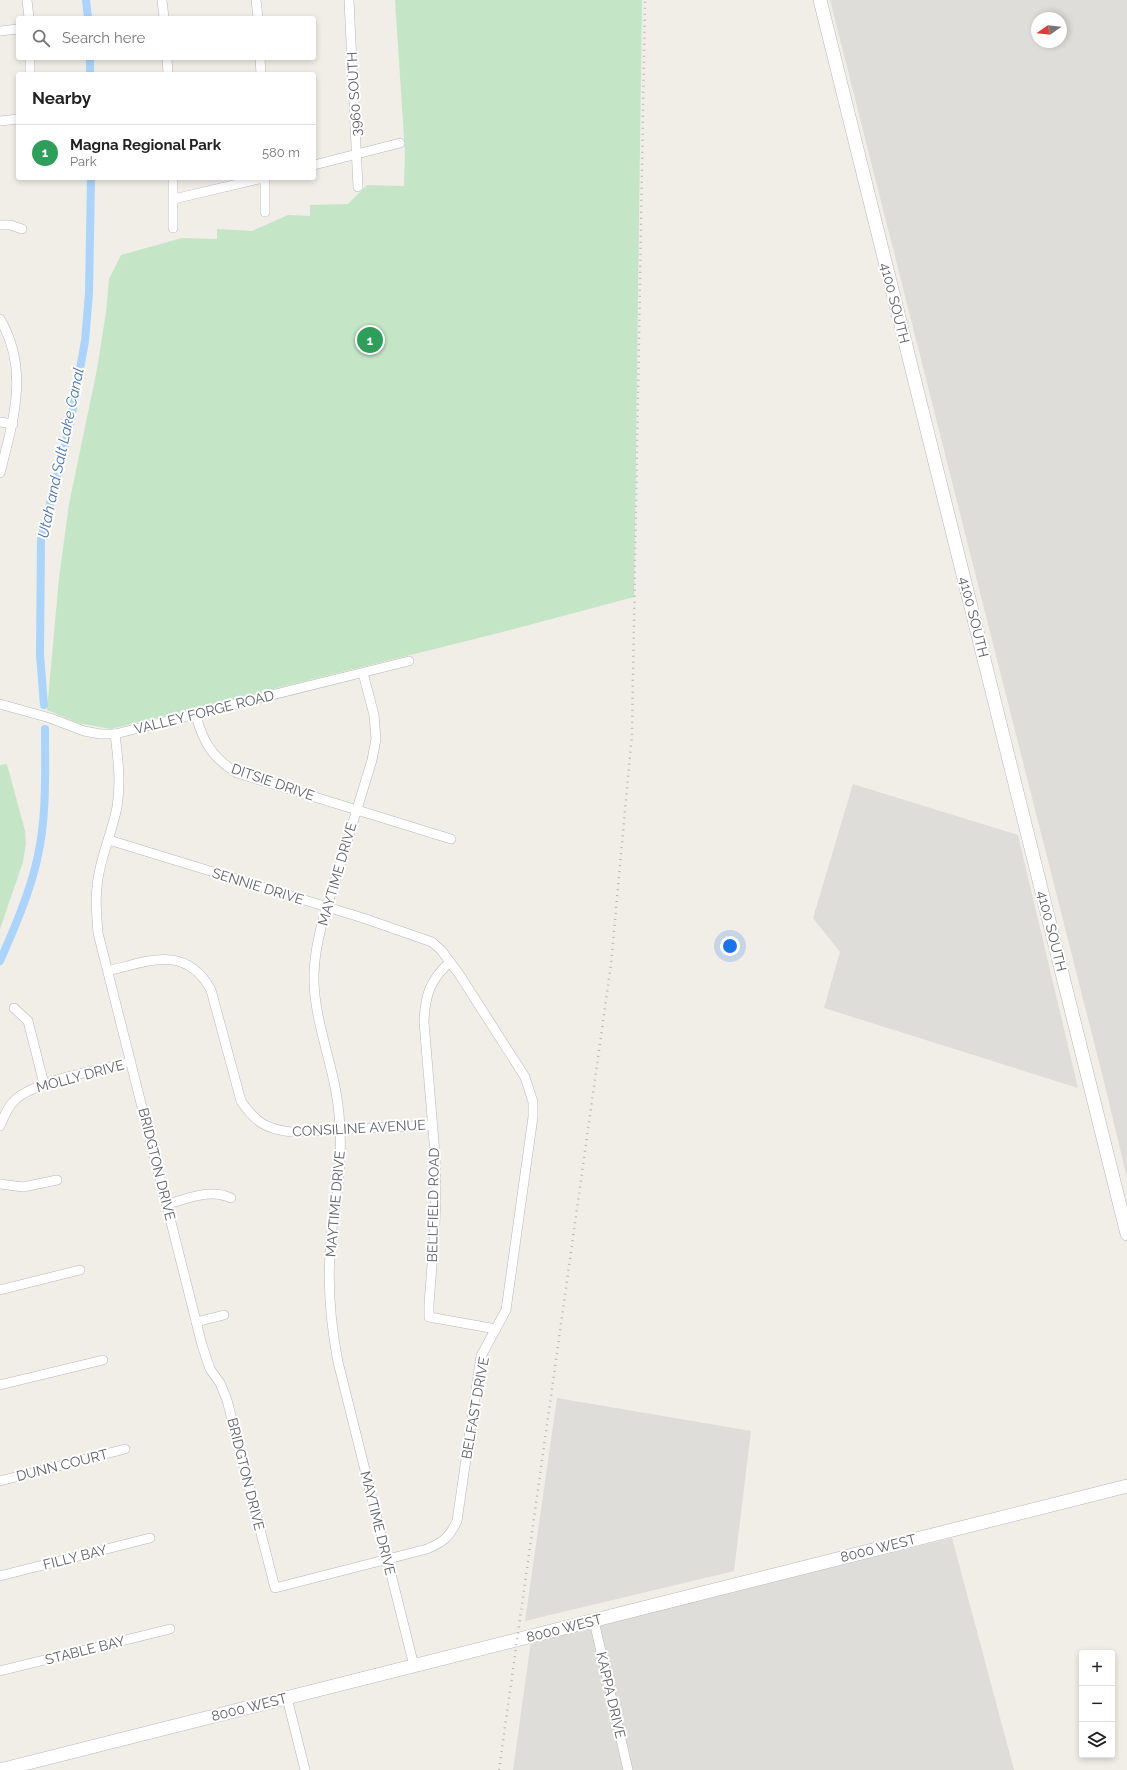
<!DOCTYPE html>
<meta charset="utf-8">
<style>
body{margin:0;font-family:Raleway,sans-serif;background:#f6f6f6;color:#222}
.controls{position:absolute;right:12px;bottom:12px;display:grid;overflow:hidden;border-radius:4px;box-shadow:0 2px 6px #0003}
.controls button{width:36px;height:36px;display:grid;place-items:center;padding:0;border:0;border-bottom:1px solid #e0e0e0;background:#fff;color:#222;font:20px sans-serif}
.compass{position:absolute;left:1031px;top:12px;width:36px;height:36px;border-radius:50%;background:#fff;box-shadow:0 2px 6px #0003;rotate:256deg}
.you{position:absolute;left:730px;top:946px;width:14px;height:14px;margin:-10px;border:3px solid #fff;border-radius:50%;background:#1a73e8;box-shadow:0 0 0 6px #1a73e833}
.badge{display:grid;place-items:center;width:26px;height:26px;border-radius:50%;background:#2563eb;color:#fff;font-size:13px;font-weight:700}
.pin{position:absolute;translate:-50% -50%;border:2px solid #fff;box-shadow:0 1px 4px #0006}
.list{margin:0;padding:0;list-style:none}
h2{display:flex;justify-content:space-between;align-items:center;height:52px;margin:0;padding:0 16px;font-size:17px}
h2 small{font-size:13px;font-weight:400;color:#767676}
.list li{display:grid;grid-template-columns:26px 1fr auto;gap:12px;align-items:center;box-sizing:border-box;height:56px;padding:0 16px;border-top:1px solid #e0e0e0}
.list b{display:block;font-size:15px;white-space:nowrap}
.list p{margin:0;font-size:13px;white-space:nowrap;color:#767676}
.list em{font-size:13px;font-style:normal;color:#767676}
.icon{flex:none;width:22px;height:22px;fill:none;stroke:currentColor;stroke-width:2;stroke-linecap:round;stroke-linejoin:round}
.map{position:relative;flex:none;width:1127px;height:1770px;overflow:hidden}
.search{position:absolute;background:#fff;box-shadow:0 2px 6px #0003;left:16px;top:16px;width:300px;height:44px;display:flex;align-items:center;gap:10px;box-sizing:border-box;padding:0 14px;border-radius:4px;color:#767676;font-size:15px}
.panel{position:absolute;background:#fff;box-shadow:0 2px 6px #0003;left:16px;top:72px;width:300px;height:108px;border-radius:4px}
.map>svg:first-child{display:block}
</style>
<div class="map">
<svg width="1127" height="1770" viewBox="0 0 1127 1770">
<rect width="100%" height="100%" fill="#f0eee7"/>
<!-- industrial -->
<g fill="#dfddd9" fill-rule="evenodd">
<path d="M830,0H1127V1178L1104,1082ZM1037,18H1061V42H1037Z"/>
<polygon points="853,784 1018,835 1078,1088 824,1008 840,952 813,918"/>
<polygon points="557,1398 751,1431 734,1571 525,1621"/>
<polygon points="952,1538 1014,1770 513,1770 531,1641"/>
</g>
<!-- green -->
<g fill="#c4e6c6">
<polygon points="395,0 642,0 634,597 491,635 111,729 78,723 47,710 59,578 69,504 97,369 106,312 109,279 121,255 182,238 217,239 217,229 252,231 288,215 310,216 310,205 348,204 367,185 404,186 405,153"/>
<polygon points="7,764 25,831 26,843 23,862 0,929 0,765"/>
</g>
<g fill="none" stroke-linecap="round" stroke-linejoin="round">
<!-- canal -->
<g stroke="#aad4fc" stroke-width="8">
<polyline points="86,0 88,18"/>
<polyline points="90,58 90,74"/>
<polyline points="44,705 40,655 41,539 70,425 85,341 89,293 91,178"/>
<path d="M0,961C14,929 29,895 37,860C47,818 45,772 45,729"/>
</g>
<!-- street casing -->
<g stroke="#b7b8bd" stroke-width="10">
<g id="street">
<polyline points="27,0 29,18"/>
<polyline points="162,0 164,18"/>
<polyline points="256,0 258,18"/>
<polyline points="349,0 358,187"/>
<polyline points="0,31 18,29"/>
<polyline points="167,58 168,74"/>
<polyline points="260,58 261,74"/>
<polyline points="30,74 30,58"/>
<polyline points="0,121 18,119"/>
<polyline points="314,165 400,143"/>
<polyline points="173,178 173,228"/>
<polyline points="174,199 263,178"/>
<polyline points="265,212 265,178"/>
<polyline points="0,225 10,225 22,229"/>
<path d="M0,319C30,370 13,421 0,473"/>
<polyline points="0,422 13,424"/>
<path d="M363,673L374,715L376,739L372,760C360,799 348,839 336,878C326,909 315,941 314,974C313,1014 329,1053 336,1092C340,1114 341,1137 340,1159C340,1186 333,1212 331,1239C327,1280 330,1321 338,1362L414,1666"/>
<polyline points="0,704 50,718 84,731 100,734 115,734 409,661"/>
<path d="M196,715C203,743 213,758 237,773L451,839"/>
<path d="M109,840L363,918L432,942L441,950L459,974L525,1077L533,1102V1117L506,1310L481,1356L457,1521C449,1538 443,1542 427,1549L275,1588L227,1400L220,1383L210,1369L202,1345L98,933C97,918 95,902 97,887C99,859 112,834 117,807C121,782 118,758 115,734"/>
<path d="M450,962C430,980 425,995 424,1022L435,1154L436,1190L435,1226L429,1304V1317L496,1329"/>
<path d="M108,971C148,961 186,944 211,990L241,1101C255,1122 266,1129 291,1132L432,1125"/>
<polyline points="14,1008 28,1021 44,1084"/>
<path d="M0,1126C4,1117 7,1107 15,1100C34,1081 103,1069 131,1062"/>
<polyline points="0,1184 23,1187 57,1180"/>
<path d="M167,1204C188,1199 210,1188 231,1198"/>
<polyline points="0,1290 80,1270"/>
<polyline points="196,1322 224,1315"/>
<polyline points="0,1385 103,1360"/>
<polyline points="0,1481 125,1449"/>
<polyline points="0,1576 150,1538"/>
<polyline points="594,1621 628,1770"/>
<polyline points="0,1671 170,1629"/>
<polyline points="287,1698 305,1770"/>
</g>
</g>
<!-- secondary casing -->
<g stroke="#b5b8bd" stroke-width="14">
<g id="secondary">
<polyline points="820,0 1127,1234"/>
<polyline points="0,1770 1127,1486"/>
</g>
</g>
<!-- street -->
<use href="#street" stroke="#fff" stroke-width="9"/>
<!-- secondary -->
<use href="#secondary" stroke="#fff" stroke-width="13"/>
<!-- rail -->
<polyline stroke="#b5b5b6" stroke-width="2.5" stroke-dasharray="1 5" stroke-linecap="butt" points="499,1770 611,964 632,734 645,0"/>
</g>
<g text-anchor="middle" stroke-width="4" stroke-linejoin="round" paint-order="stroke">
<!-- street labels -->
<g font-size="14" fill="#5e6166" stroke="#fff">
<text transform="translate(354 94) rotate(-93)" y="5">3960 SOUTH</text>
<text transform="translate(895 303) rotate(76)" y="5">4100 SOUTH</text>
<text transform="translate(974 617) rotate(76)" y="5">4100 SOUTH</text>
<text transform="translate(204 712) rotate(-14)" y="5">VALLEY FORGE ROAD</text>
<text transform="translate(273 782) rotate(19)" y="5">DITSIE DRIVE</text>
<text transform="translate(337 874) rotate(-74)" y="5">MAYTIME DRIVE</text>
<text transform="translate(258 886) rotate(17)" y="5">SENNIE DRIVE</text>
<text transform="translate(1052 931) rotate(76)" y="5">4100 SOUTH</text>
<text transform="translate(80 1076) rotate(-15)" y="5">MOLLY DRIVE</text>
<text transform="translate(359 1128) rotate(-3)" y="5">CONSILINE AVENUE</text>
<text transform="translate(157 1164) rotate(76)" y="5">BRIDGTON DRIVE</text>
<text transform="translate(335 1204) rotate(-85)" y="5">MAYTIME DRIVE</text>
<text transform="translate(433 1205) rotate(-89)" y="5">BELLFIELD ROAD</text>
<text transform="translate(475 1408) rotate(-80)" y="5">BELFAST DRIVE</text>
<text transform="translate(62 1465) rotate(-14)" y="5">DUNN COURT</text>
<text transform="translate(246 1474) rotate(76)" y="5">BRIDGTON DRIVE</text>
<text transform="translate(378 1523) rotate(76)" y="5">MAYTIME DRIVE</text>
<text transform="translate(878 1548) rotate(-14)" y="5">8000 WEST</text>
<text transform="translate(75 1557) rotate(-14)" y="5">FILLY BAY</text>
<text transform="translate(564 1628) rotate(-14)" y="5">8000 WEST</text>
<text transform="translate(85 1650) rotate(-14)" y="5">STABLE BAY</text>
<text transform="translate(611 1695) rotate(77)" y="5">KAPPA DRIVE</text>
<text transform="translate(249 1707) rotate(-14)" y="5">8000 WEST</text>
</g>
<!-- water labels -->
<g font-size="15" font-style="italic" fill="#4674af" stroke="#fff">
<text transform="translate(61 453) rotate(-78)" y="5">Utah and Salt Lake Canal</text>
</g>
</g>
</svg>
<div class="controls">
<button>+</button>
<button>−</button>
<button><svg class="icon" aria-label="layers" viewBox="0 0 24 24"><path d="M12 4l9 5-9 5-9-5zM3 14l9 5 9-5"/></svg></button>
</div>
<svg class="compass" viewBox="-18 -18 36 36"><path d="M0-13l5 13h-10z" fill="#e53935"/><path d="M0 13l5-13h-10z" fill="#767676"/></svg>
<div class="you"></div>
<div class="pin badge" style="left:370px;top:340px;background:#2e9e5b">1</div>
<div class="search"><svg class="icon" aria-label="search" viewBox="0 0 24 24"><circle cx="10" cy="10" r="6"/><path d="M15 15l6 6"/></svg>Search here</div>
<section class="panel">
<h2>Nearby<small></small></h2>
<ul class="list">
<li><span class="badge" style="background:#2e9e5b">1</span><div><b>Magna Regional Park</b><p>Park</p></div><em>580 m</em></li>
</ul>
</section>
</div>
